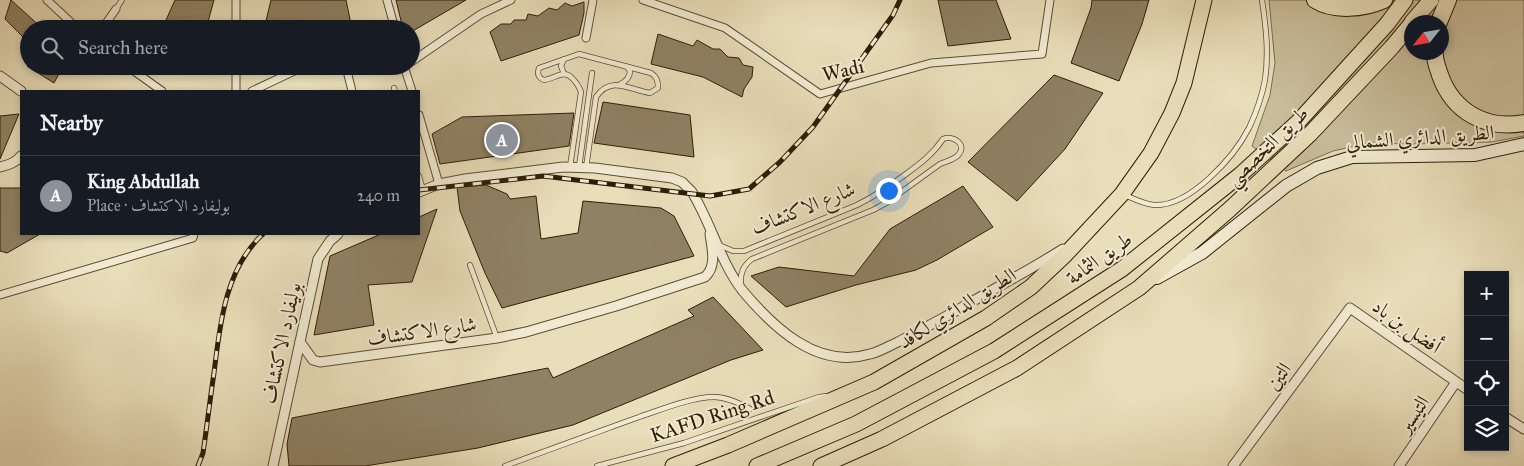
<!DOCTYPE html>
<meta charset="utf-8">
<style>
body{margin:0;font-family:"IM FELL Great Primer",Amiri,serif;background:#20242c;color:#f1f3f6}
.controls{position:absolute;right:15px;bottom:15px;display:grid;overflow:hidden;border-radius:0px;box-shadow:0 2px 8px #0003}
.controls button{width:45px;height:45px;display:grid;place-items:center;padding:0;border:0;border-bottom:1px solid #363941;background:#171b24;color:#f1f3f6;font:25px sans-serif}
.compass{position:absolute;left:1404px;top:15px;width:45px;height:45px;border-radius:50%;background:#171b24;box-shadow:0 2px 8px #0003;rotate:239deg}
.you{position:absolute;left:888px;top:190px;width:18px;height:18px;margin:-12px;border:4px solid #fff;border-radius:50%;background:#1a73e8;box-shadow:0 0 0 8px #1a73e833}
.badge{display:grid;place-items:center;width:32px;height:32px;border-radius:50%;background:#8c9099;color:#fff;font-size:16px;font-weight:700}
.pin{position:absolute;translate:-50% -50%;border:2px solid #fff;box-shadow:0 1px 5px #0006}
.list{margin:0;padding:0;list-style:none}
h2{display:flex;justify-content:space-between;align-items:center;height:65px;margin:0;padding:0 20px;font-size:21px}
h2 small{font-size:16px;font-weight:400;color:#9ea1a6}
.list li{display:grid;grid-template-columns:32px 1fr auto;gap:15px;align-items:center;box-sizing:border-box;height:80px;padding:0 20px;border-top:1px solid #363941}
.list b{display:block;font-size:19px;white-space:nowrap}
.list p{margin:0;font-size:16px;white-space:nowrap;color:#9ea1a6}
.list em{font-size:16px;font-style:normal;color:#9ea1a6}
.icon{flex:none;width:28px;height:28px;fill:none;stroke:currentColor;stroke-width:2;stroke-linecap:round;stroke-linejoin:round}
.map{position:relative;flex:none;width:1524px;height:466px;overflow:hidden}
.search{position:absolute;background:#171b24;box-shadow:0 2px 8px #0003;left:20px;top:20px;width:400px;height:55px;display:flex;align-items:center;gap:12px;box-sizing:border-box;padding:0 18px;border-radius:28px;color:#9ea1a6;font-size:19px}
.panel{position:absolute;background:#171b24;box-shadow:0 2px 8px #0003;left:20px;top:90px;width:400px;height:145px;border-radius:0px}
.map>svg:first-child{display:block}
</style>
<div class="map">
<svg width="1524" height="466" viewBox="0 0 1524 466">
<rect width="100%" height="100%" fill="#e9deba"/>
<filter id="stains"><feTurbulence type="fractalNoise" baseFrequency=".004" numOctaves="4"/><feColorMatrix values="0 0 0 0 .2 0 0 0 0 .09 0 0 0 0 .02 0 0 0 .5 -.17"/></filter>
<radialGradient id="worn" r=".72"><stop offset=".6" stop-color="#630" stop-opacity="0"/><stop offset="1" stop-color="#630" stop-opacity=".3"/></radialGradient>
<!-- green -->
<path fill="#c9bd9b" stroke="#7c6d50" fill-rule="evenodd" d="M1269,0H1524V136L1492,142L1412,144L1369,143L1333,151L1286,171L1252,146L1270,95L1275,63ZM1412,22H1442V52H1412Z"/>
<!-- building -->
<g fill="#8f8164" stroke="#2e1d06">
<polygon points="11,0 43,29 29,29 29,43 5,19"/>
<polygon points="175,0 214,0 206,29 162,29"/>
<polygon points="271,0 346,0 352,29 266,21"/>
<polygon points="396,0 466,0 411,32 411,29 403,29"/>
<polygon points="938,0 996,0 1011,39 948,46"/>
<polygon points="1092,0 1149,0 1142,24 1119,81 1071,63 1091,8"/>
<polygon points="584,2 584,13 579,35 501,61 490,32 501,24 511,24 514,20 526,20 528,14 538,16 549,8 557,10 565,3 572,6"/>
<polygon points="658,34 693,46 697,40 713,49 720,49 728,57 739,58 743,65 753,67 752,77 744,89 742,97 703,77 651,64"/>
<polygon points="27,66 63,66 54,83"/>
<polygon points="1054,75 1103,93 1065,149 1017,201 968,162"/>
<polygon points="603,102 690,115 694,157 594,143"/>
<polygon points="574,113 569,146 440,164 432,134 462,117"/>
<polygon points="19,114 0,159 0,116"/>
<polygon points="486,185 507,194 510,199 536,196 541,239 578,233 583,201 661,208 674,216 694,256 502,308 485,273 460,211 457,187"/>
<polygon points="963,186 993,227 937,260 916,270 856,285 786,307 751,276 779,267 854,276 890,229"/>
<polygon points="0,188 21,188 21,234 40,234 7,253 0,251"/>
<polygon points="437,209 412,282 368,285 374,325 314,335 330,256 381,234 419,234 419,217"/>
<polygon points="713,297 763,350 731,360 573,425 478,448 365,466 289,466 287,444 292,418 548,368 553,378 694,316 688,310"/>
</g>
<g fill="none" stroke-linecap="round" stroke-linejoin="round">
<!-- service casing -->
<g stroke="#5d4d33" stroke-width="6">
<g id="service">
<polyline points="116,9 122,0"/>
<polyline points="564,59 561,66 564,74"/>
<path d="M619,85C625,82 630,78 630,71L627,67"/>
<polyline points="394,88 395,91"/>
<path d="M570,167L581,92C579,86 576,82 572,78C564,69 554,79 544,80C538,78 537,73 539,68L579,54L651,73C657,77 658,81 658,88L650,93C630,90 611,75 596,97L586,168"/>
<polyline points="579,167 592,73"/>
<polyline points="419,176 423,190"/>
<path d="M1125,195C1134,199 1144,204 1154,205C1190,207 1234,157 1249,128C1256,113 1262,96 1265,80C1269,53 1266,27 1262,0"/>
<path d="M719,245L733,251H744L857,205C875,196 890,186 906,174C921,163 933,154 943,139C953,135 967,144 959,154C955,160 946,161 940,164L886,203L873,210L752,259C743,266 740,273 741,285"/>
<polyline points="470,265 497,338"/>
<path d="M505,466C550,449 595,433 639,417C660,410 692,397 714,397C727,397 739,403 750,409"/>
<polyline points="597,466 684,443 819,397 827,396"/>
</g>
</g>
<!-- pedestrian casing -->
<g stroke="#5d4d33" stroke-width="9">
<g id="pedestrian">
<polyline points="47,0 78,29"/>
<polyline points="236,0 236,29"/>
<polyline points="387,0 395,29"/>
<polyline points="643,0 725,28 820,94 931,63 1042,54 1050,0"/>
<polyline points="102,29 116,9"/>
<polyline points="586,38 593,0"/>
<polyline points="411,62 481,14 511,0"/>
<polyline points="127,66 162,91"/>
<polyline points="236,66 236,91"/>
<polyline points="334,66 404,66"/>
<polyline points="404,66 412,91"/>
<polyline points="346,67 352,91"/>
<polyline points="252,91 305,66"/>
<polyline points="419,115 439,184"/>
<polyline points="0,295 193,238 194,234"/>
</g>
</g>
<!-- minor casing -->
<g stroke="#5d4d33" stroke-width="11">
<g id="minor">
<polyline points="0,76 21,91"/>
<path d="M0,167C8,165 15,163 21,156"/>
<path d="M419,192L439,184L465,179L563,167L595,168L672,178L682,182L692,192C711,223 720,261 742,290C773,327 817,370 870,354C879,352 889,346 898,342C919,331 940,320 961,308C995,288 1030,270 1063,249"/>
<path d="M300,342L313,360L320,362L497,338L526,332L616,306L705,277C717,266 712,249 710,234"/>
<polyline points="1505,417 1524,429"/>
<polyline points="273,466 318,259 330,241 338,234"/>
<polyline points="1233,466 1350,308 1468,390"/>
<polyline points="1399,466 1456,382"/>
</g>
</g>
<!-- secondary casing -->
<g stroke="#2e1d06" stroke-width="14">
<polyline id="secondary" points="1157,278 1202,253 1286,186 1317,168 1352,157 1475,155 1524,144"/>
</g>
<!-- primary casing -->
<g stroke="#2e1d06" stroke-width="17">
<g id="primary">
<polyline points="1412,22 1431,0"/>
<polyline points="673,466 728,445 874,382 986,318 1031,287 1065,255 1122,194 1151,153 1172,113 1184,83 1204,0"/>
<polyline points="757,466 856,424 994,351 1122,269 1240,175 1298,122 1387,24 1405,0"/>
<polyline points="821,466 882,439 1017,368 1139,288 1230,209 1310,134 1392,47 1412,23"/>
</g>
</g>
<!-- motorway casing -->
<g stroke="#2e1d06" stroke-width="18">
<g id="motorway">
<path d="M1315,0C1334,12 1364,9 1384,0"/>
<polyline points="1439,22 1448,0"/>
<path d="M1435,52C1434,60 1438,68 1440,75C1453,112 1486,130 1524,123"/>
</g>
</g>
<!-- service -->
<use href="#service" stroke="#f1ead2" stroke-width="4.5"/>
<!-- pedestrian -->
<use href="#pedestrian" stroke="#f1ead2" stroke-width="7"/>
<!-- minor -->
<use href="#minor" stroke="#f1ead2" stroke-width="9"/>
<!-- secondary -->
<use href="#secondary" stroke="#f1ead2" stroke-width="12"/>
<!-- primary -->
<use href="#primary" stroke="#e9deba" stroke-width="15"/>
<!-- motorway -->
<use href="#motorway" stroke="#e9deba" stroke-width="16"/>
<!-- rail casing -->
<g stroke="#2e1d06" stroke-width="5">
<g id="rail">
<polyline points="419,190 543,176 710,196 749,189 780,162 813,127 893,15 900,0"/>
<path d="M198,466L203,453C207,426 210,399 214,373C220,324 225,269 263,234"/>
</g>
</g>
<!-- rail -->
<use href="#rail" stroke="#f1ead2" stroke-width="3" stroke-dasharray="9" stroke-linecap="butt"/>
</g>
<g text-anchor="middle" stroke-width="4" stroke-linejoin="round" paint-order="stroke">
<!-- street labels -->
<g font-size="20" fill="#2e1d06" stroke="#f1ead2">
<text transform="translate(843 70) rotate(-13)" y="7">Wadi</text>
<text transform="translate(1420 137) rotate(-4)" y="7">الطريق الدائري الشمالي</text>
<text transform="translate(1267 146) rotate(-44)" y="7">طريق التخصصي</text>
<text transform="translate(803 208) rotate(-22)" y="7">شارع الاكتشاف</text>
<text transform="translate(1099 258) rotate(-35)" y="7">طريق الثمامة</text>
<text transform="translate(957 308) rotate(-32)" y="7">الطريق الدائري لكافد</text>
<text transform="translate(1407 326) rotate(35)" y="7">أفضل بن باد</text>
<text transform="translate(422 331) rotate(-8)" y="7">شارع الاكتشاف</text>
<text transform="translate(281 343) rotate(-78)" y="7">بوليفارد الاكتشاف</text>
<text transform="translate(1278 376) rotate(-54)" y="7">التين</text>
<text transform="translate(1413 414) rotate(-56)" y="7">التيسير</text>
<text transform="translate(712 416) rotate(-18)" y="7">KAFD Ring Rd</text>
</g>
</g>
<rect width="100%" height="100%" filter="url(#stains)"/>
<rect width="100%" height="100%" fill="url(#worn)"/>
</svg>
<div class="controls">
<button>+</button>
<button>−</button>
<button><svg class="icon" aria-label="locate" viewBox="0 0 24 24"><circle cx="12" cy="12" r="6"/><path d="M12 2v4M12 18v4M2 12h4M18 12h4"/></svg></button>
<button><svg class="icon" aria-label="layers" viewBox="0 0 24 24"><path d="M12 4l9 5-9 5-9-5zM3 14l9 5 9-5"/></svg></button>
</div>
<svg class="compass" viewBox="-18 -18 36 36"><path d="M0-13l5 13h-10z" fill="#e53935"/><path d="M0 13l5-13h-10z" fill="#9ea1a6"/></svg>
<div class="you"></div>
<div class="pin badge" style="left:502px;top:140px">A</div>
<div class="search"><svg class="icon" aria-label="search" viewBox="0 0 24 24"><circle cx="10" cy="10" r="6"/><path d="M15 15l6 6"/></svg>Search here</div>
<section class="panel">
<h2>Nearby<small></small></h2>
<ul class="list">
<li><span class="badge">A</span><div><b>King Abdullah</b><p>Place · بوليفارد الاكتشاف</p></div><em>240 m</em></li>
</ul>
</section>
</div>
